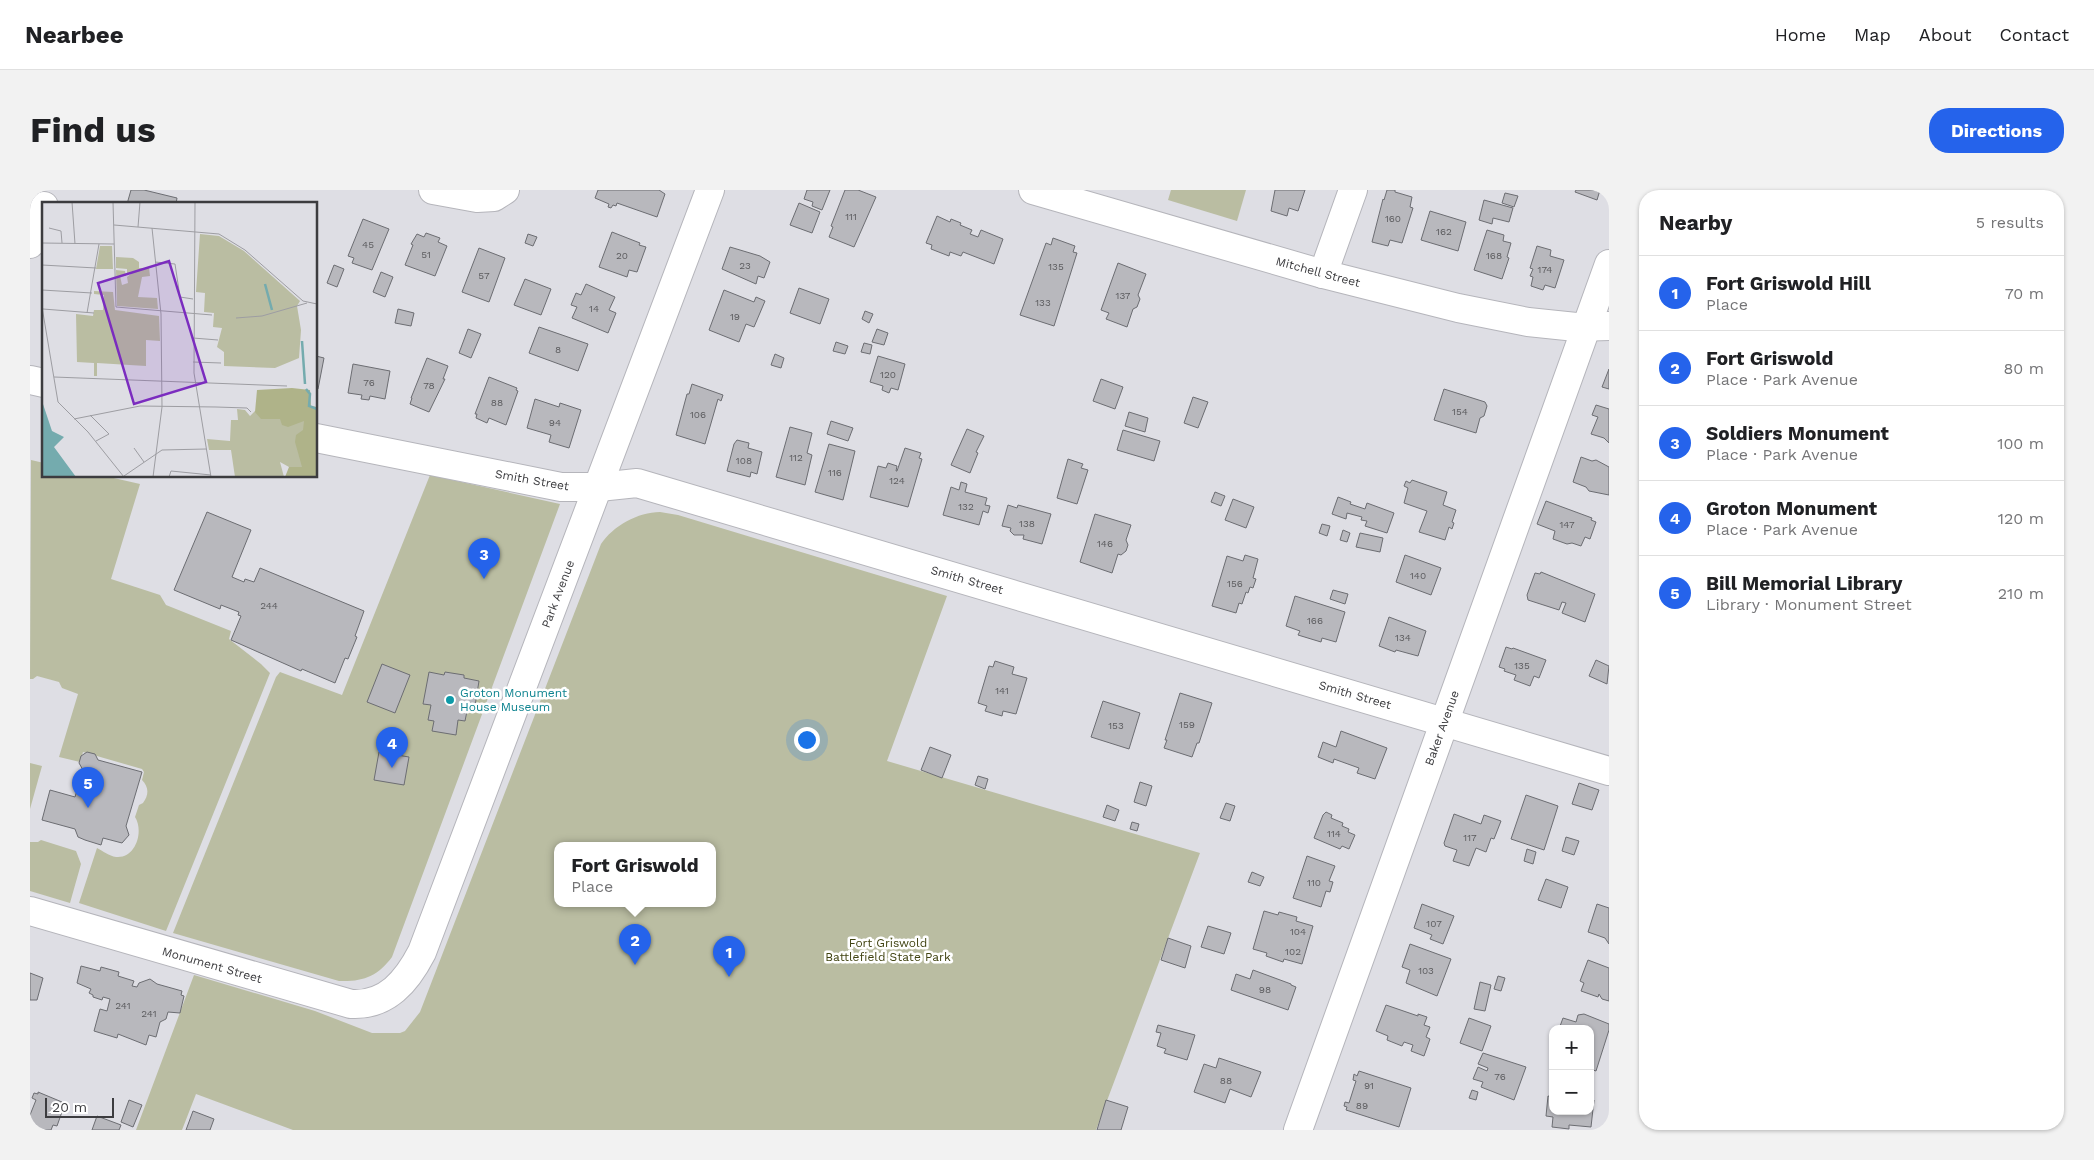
<!DOCTYPE html>
<meta charset="utf-8">
<style>
body{margin:0;font-family:"Work Sans",sans-serif;background:#f2f2f2;color:#202124}
.controls{position:absolute;right:15px;bottom:15px;display:grid;overflow:hidden;border-radius:10px;box-shadow:0 1px 4px #0004}
.controls button{width:45px;height:45px;display:grid;place-items:center;padding:0;border:0;border-bottom:1px solid #e0e0e0;background:#fff;color:#202124;font:25px sans-serif}
.scale{position:absolute;left:15px;bottom:12px;width:69px;box-sizing:border-box;padding-left:5px;border:2px solid #3c3c3f;border-top:0;font-size:14px;line-height:18px;white-space:nowrap;color:#3c3c3f;-webkit-text-stroke:4px #fff;paint-order:stroke}
.you{position:absolute;left:776px;top:549px;width:18px;height:18px;margin:-12px;border:4px solid #fff;border-radius:50%;background:#1a73e8;box-shadow:0 0 0 8px #1a73e833}
.badge{display:grid;place-items:center;width:32px;height:32px;border-radius:50%;background:#2563eb;color:#fff;font-size:16px;font-weight:700}
.pin{position:absolute;translate:-50% -41px;filter:drop-shadow(0 1px 2px #0008)}
.pin::after{content:'';position:absolute;top:26px;width:18px;height:15px;background:inherit;clip-path:polygon(0 0,100% 0,50% 100%)}
.popup{position:absolute;left:524px;top:652px;width:162px;height:65px;box-sizing:border-box;display:grid;place-content:center;border-radius:10px;background:#fff;filter:drop-shadow(0 1px 4px #0005);font-size:16px;white-space:nowrap;color:#757577}
.popup b{font-size:19px;color:#202124}
.popup::after{content:'';position:absolute;left:50%;top:100%;margin-left:-10px;border:10px solid transparent;border-top-color:#fff}
.list{margin:0;padding:0;list-style:none}
h2{display:flex;justify-content:space-between;align-items:center;height:65px;margin:0;padding:0 20px;font-size:21px}
h2 small{font-size:16px;font-weight:400;color:#757577}
.list li{display:grid;grid-template-columns:32px 1fr auto;gap:15px;align-items:center;box-sizing:border-box;height:75px;padding:0 20px;border-top:1px solid #e0e0e0}
.list b{display:block;font-size:19px;white-space:nowrap}
.list p{margin:0;font-size:16px;white-space:nowrap;color:#757577}
.list em{font-size:16px;font-style:normal;color:#757577}
.map{position:relative;flex:none;width:1579px;height:940px;overflow:hidden;border-radius:20px}
header{display:flex;align-items:center;gap:30px;box-sizing:border-box;height:70px;padding:0 25px;background:#fff;border-bottom:1px solid #e0e0e0}
header strong{font-size:24px}
nav{display:flex;gap:28px;margin-inline-start:auto;font-size:18px}
.intro{display:flex;align-items:center;justify-content:space-between;box-sizing:border-box;height:120px;padding:0 30px}
h1{margin:0;font-size:35px}
.button{padding:12px 22px;border-radius:20px;background:#2563eb;color:#fff;font-size:18px;font-weight:700}
main{display:flex;gap:30px;padding:0 30px}
aside{flex:1;background:#fff;border-radius:20px;box-shadow:0 1px 4px #0004}
.map>svg:first-child{display:block}
</style>
<header>
<strong>Nearbee</strong>
<nav><a>Home</a><a>Map</a><a>About</a><a>Contact</a></nav>
</header>
<div class="intro"><h1>Find us</h1><a class="button">Directions</a></div>
<main>
<div class="map">
<svg width="1579" height="940" viewBox="0 0 1579 940">
<rect width="100%" height="100%" fill="#dedee4"/>
<!-- green -->
<g fill="#babda2" fill-rule="evenodd">
<polygon points="1141,0 1216,0 1207,31 1138,10"/>
<path d="M1,270L14,273V286H75L110,294L81,389L130,405L136,415L201,441L199,449L231,474L240,483L136,741L49,713L67,658C73,661 79,666 86,667C106,669 114,641 105,627L109,615L113,613C119,605 119,597 112,590L114,582L112,579L53,562L50,572L29,567L48,504L32,498L29,492L7,486L3,489H0Z"/>
<path d="M400,285L530,314L362,767C348,786 333,792 309,791L143,743L246,487L250,482L312,505Z"/>
<path d="M630,322L648,325L917,406L857,571L1170,663L1066,940H263L166,904L152,940H106L164,785L285,821L342,843H370L375,841L390,822L571,354C583,336 608,322 630,322ZM528,656H682V714H528Z"/>
<polygon points="0,573 12,576 0,619"/>
<polygon points="11,650 46,661 51,674 40,713 0,701 0,652 8,652"/>
</g>
<!-- building -->
<g fill="#b8b8bd" stroke="#6c6d72">
<polygon points="101,0 114,0 147,8 146,14 97,14"/>
<polygon points="568,0 629,0 635,4 627,27 587,13 586,16 583,15 581,18 578,17 579,14 565,8"/>
<polygon points="777,0 800,0 792,20 782,16 783,12 774,9"/>
<polygon points="815,0 828,0 846,7 824,57 799,47 803,37 801,36"/>
<polygon points="1245,0 1275,0 1268,21 1259,18 1257,26 1241,21"/>
<polygon points="1357,0 1365,0 1365,2 1382,7 1380,17 1383,18 1372,53 1360,50 1358,56 1342,52 1353,9 1354,10"/>
<polygon points="1546,0 1570,0 1567,10 1545,2"/>
<polygon points="1475,3 1488,6 1484,17 1472,13"/>
<polygon points="1454,10 1483,18 1479,32 1463,28 1462,34 1449,30"/>
<polygon points="769,13 790,22 782,43 760,35"/>
<polygon points="1400,21 1436,32 1428,61 1391,50"/>
<polygon points="907,26 920,32 921,29 931,33 930,35 942,40 940,44 948,47 951,40 973,49 964,74 933,62 931,66 920,62 919,66 901,59 902,55 896,53"/>
<polygon points="333,29 359,39 342,80 322,73 324,68 318,66"/>
<polygon points="1457,40 1474,45 1473,51 1481,53 1477,67 1479,68 1472,89 1444,80"/>
<polygon points="582,42 610,53 609,55 616,57 607,82 599,80 597,87 569,77"/>
<polygon points="396,43 410,48 408,52 417,56 405,86 375,75 383,55 381,54 387,44 394,47"/>
<polygon points="498,44 507,47 503,56 495,53"/>
<polygon points="1023,48 1045,56 1043,62 1047,63 1024,136 990,125 1016,53 1021,55"/>
<polygon points="1507,56 1521,60 1520,66 1534,70 1525,98 1515,95 1513,100 1501,96 1503,87 1500,86 1503,79 1500,78"/>
<polygon points="700,57 730,66 740,72 734,88 728,86 726,94 692,79"/>
<polygon points="449,58 475,68 459,112 432,102"/>
<polygon points="1088,73 1116,84 1108,105 1110,109 1107,117 1103,119 1097,137 1076,129 1079,123 1071,120"/>
<polygon points="304,75 314,79 307,97 297,93"/>
<polygon points="351,82 363,87 355,107 343,102"/>
<polygon points="495,89 521,99 511,125 484,115"/>
<polygon points="556,94 585,107 579,120 586,123 578,143 542,128 547,117 541,115 546,103 551,105"/>
<polygon points="769,98 799,109 790,134 760,123"/>
<polygon points="694,100 724,112 726,107 735,111 724,137 716,134 709,152 679,140"/>
<polygon points="368,119 384,123 381,136 365,133"/>
<polygon points="835,121 843,124 839,133 832,129"/>
<polygon points="509,137 558,154 548,181 499,163"/>
<polygon points="438,139 451,144 441,168 429,163"/>
<polygon points="847,139 858,143 854,155 842,152"/>
<polygon points="806,152 818,156 815,164 803,161"/>
<polygon points="834,153 842,155 840,164 831,162"/>
<polygon points="745,164 754,168 751,178 741,175"/>
<polygon points="286,166 294,168 288,199 286,198"/>
<polygon points="848,166 875,174 868,200 861,198 859,203 852,200 853,196 840,192"/>
<polygon points="397,168 418,176 413,189 415,189 399,222 380,214 382,208 381,208"/>
<polygon points="323,174 360,181 355,209 340,206 339,210 331,209 332,205 318,203"/>
<polygon points="1579,179 1579,199 1572,197"/>
<polygon points="459,187 487,198 486,200 488,201 476,235 459,228 457,233 446,228 447,224 445,224"/>
<polygon points="1071,189 1093,197 1085,219 1063,211"/>
<polygon points="662,194 693,205 691,211 688,209 675,254 646,245 657,204 659,204"/>
<polygon points="1414,199 1455,212 1457,216 1454,226 1450,228 1446,243 1404,230"/>
<polygon points="1163,207 1178,212 1168,238 1154,233"/>
<polygon points="505,209 529,217 530,213 551,220 539,258 519,252 521,245 497,238"/>
<polygon points="1566,215 1579,219 1579,253 1574,248 1561,244 1568,227 1562,225"/>
<polygon points="1099,222 1118,228 1115,242 1095,236"/>
<polygon points="801,231 823,238 818,251 797,244"/>
<polygon points="760,237 782,243 777,263 782,265 775,295 746,287"/>
<polygon points="937,239 954,246 946,262 948,263 940,283 921,275"/>
<polygon points="1093,240 1130,251 1124,271 1087,260"/>
<polygon points="707,250 719,253 718,258 732,262 727,284 721,282 720,287 697,281 704,254"/>
<polygon points="799,254 825,261 813,310 785,302"/>
<polygon points="875,258 891,263 889,268 892,269 878,317 840,307 848,276 856,278 858,273 867,276 866,281 867,281"/>
<polygon points="1551,267 1562,271 1566,270 1579,277 1579,305 1559,301 1556,297 1543,292"/>
<polygon points="1038,269 1053,274 1051,278 1058,280 1047,314 1027,308"/>
<polygon points="1382,290 1417,302 1413,315 1426,320 1422,332 1424,333 1422,339 1419,337 1415,350 1389,342 1397,321 1374,313 1378,298 1374,296 1376,291 1380,293"/>
<polygon points="931,292 937,294 935,302 957,308 955,315 960,316 958,323 953,321 949,335 913,325 921,297 929,300"/>
<polygon points="1185,302 1195,306 1191,316 1181,312"/>
<polygon points="1308,307 1321,312 1320,314 1335,319 1337,313 1364,323 1357,343 1335,336 1337,331 1331,330 1332,327 1317,323 1316,329 1302,324"/>
<polygon points="1203,309 1224,317 1216,338 1195,330"/>
<polygon points="1516,311 1562,328 1561,330 1566,332 1560,349 1555,347 1551,356 1542,353 1537,354 1523,349 1525,341 1507,334"/>
<polygon points="978,315 987,318 988,315 1021,324 1012,354 993,349 994,345 984,345 980,341 981,338 972,336"/>
<polygon points="177,322 221,340 202,387 214,392 215,389 224,392 230,378 334,421 325,446 327,447 318,469 315,468 305,493 272,479 271,481 201,450 211,426 208,425 209,422 191,415 190,419 144,400"/>
<polygon points="1065,324 1101,335 1096,350 1098,355 1096,361 1091,365 1088,364 1082,383 1050,372"/>
<polygon points="1292,334 1300,336 1297,346 1289,343"/>
<polygon points="1313,340 1320,343 1317,352 1310,350"/>
<polygon points="1330,343 1353,348 1350,362 1326,357"/>
<polygon points="1215,365 1228,369 1223,388 1226,389 1223,398 1220,397 1218,403 1216,402 1212,414 1209,413 1206,423 1182,416 1197,366 1213,371"/>
<polygon points="1375,365 1411,378 1401,405 1366,392"/>
<polygon points="1511,382 1565,404 1555,432 1532,423 1536,413 1532,412 1529,420 1498,410 1497,405 1505,383 1510,384"/>
<polygon points="1303,400 1318,404 1315,414 1300,409"/>
<polygon points="1265,406 1315,422 1306,452 1292,448 1291,452 1268,445 1270,441 1256,436"/>
<polygon points="1359,427 1396,441 1388,466 1366,460 1365,462 1349,456"/>
<polygon points="1476,457 1482,459 1483,458 1516,470 1509,488 1504,486 1500,496 1484,490 1486,485 1474,481 1475,479 1469,477"/>
<polygon points="1566,470 1579,476 1577,494 1559,486"/>
<polygon points="965,471 984,477 982,484 997,488 986,524 973,521 972,526 955,521 957,516 948,513 959,476 963,477"/>
<polygon points="352,474 380,485 365,523 337,512"/>
<polygon points="399,482 414,485 415,482 434,485 434,488 449,491 444,522 437,521 435,531 428,530 426,545 402,541 404,531 398,530 401,515 393,514"/>
<polygon points="1150,503 1182,513 1169,553 1167,553 1162,567 1134,558 1137,550 1135,550"/>
<polygon points="1073,511 1110,523 1099,559 1061,547"/>
<polygon points="1311,541 1357,558 1345,589 1327,583 1329,578 1304,569 1303,573 1288,567 1293,552 1306,557"/>
<polygon points="900,557 921,565 912,588 891,580"/>
<polygon points="57,562 65,564 68,570 112,582 96,636 99,645 92,653 73,648 71,655 55,650 48,647 45,639 12,630 20,600 45,607 53,580 49,573 51,566"/>
<polygon points="349,562 379,567 374,595 344,590"/>
<polygon points="948,586 958,589 955,599 945,595"/>
<polygon points="1110,592 1122,596 1116,616 1104,612"/>
<polygon points="1549,593 1569,600 1562,620 1542,614"/>
<polygon points="1496,605 1528,616 1514,660 1481,649"/>
<polygon points="1196,613 1205,616 1200,631 1190,628"/>
<polygon points="1077,615 1089,620 1085,631 1073,627"/>
<polygon points="1296,622 1302,625 1301,628 1313,633 1312,636 1319,639 1318,642 1325,645 1319,659 1312,656 1310,659 1284,648 1293,625"/>
<polygon points="1424,624 1451,634 1454,625 1471,631 1464,649 1461,648 1456,662 1446,658 1439,676 1423,671 1427,660 1415,656 1414,653"/>
<polygon points="1102,632 1109,634 1107,641 1100,639"/>
<polygon points="1536,647 1549,651 1544,665 1532,661"/>
<polygon points="1497,659 1506,662 1503,674 1494,671"/>
<polygon points="1277,666 1305,676 1299,691 1303,692 1300,702 1296,701 1291,717 1263,708"/>
<polygon points="1222,682 1234,687 1230,696 1218,692"/>
<polygon points="1516,689 1538,697 1531,718 1508,710"/>
<polygon points="1392,714 1424,726 1413,754 1400,749 1402,745 1384,738"/>
<polygon points="1567,714 1579,718 1579,754 1575,748 1558,742"/>
<polygon points="1234,721 1248,725 1249,722 1267,727 1266,731 1283,736 1272,774 1254,769 1253,772 1236,766 1237,763 1223,759"/>
<polygon points="1178,736 1201,743 1194,764 1171,757"/>
<polygon points="1138,748 1161,756 1155,778 1131,770"/>
<polygon points="1380,754 1421,769 1407,806 1376,793 1380,780 1372,777"/>
<polygon points="1558,770 1579,778 1579,811 1572,809 1569,804 1568,807 1551,801 1554,793 1550,791"/>
<polygon points="51,776 70,781 71,777 89,782 88,786 104,791 102,796 107,797 109,793 120,789 127,794 152,801 151,805 154,806 150,823 138,822 136,829 130,832 126,847 119,845 116,855 88,844 87,848 64,841 70,819 77,821 80,809 73,807 72,810 63,807 63,805 59,803 61,799 47,793"/>
<polygon points="1223,780 1261,794 1261,795 1266,797 1258,820 1201,800 1206,784 1220,789"/>
<polygon points="0,783 13,788 7,810 0,810"/>
<polygon points="1468,786 1475,788 1471,801 1464,799"/>
<polygon points="1450,792 1461,795 1455,821 1444,819"/>
<polygon points="1356,815 1388,826 1388,824 1397,827 1394,835 1400,837 1396,847 1400,849 1394,866 1381,861 1383,855 1374,852 1372,856 1357,850 1358,846 1346,841"/>
<polygon points="1554,824 1579,834 1579,840 1566,881 1560,879 1560,839 1529,839 1533,828 1546,832 1548,825"/>
<polygon points="1439,828 1461,836 1452,861 1430,853"/>
<polygon points="1128,835 1165,845 1157,870 1134,863 1136,859 1127,856 1131,843 1126,842"/>
<polygon points="1453,863 1496,877 1484,910 1451,897 1453,892 1443,889 1448,877 1457,881 1458,878 1448,874"/>
<polygon points="1189,868 1231,882 1221,907 1200,899 1195,913 1164,902 1174,874 1186,878"/>
<polygon points="1329,881 1381,898 1369,937 1316,920 1317,917 1314,916 1315,912 1319,913 1326,891 1323,890 1324,884 1327,886"/>
<polygon points="1442,900 1448,902 1446,910 1439,908"/>
<polygon points="8,902 32,912 29,917 33,919 27,936 23,935 21,940 0,940 0,925 6,910 2,908 4,903 8,904"/>
<polygon points="1518,906 1523,907 1523,921 1560,921 1560,910 1564,910 1561,937 1539,935 1539,939 1522,937 1523,927 1516,926"/>
<polygon points="99,910 112,915 103,937 91,932"/>
<polygon points="1076,910 1098,917 1091,940 1067,940"/>
<polygon points="163,921 184,929 180,940 156,940"/>
<polygon points="67,926 91,935 89,940 62,940"/>
</g>
<g fill="none" stroke-linecap="round" stroke-linejoin="round">
<!-- minor casing -->
<g stroke="#b5b5bb" stroke-width="30">
<g id="minor">
<polyline points="403,0 447,8 464,7 475,0"/>
<polyline points="0,54 14,16"/>
<polyline points="1293,84 1323,0"/>
<polyline points="0,190 14,193"/>
<polyline points="286,248 531,297 569,297 607,293 1579,581"/>
<path d="M0,721L321,814C357,816 377,791 392,762L680,0"/>
<polyline points="1268,940 1579,74"/>
</g>
</g>
<!-- major casing -->
<g stroke="#b5b5bb" stroke-width="30">
<polyline id="major" points="1003,0 1293,84 1428,118 1498,132 1546,137 1579,136"/>
</g>
<!-- minor -->
<use href="#minor" stroke="#fff" stroke-width="28"/>
<!-- major -->
<use href="#major" stroke="#fff" stroke-width="28"/>
</g>
<!-- markers -->
<circle fill="#0f9aa8" stroke="#fff" stroke-width="2" cx="420" cy="510" r="5"/>
<g text-anchor="middle" stroke-width="5" stroke-linejoin="round" paint-order="stroke">
<!-- number labels -->
<g font-size="10" fill="#5b5b5e">
<text x="821" y="30">111</text>
<text x="1363" y="32">160</text>
<text x="1414" y="45">162</text>
<text x="338" y="58">45</text>
<text x="396" y="68">51</text>
<text x="592" y="69">20</text>
<text x="1464" y="69">168</text>
<text x="715" y="79">23</text>
<text x="1026" y="80">135</text>
<text x="1515" y="83">174</text>
<text x="454" y="89">57</text>
<text x="1093" y="109">137</text>
<text x="1013" y="116">133</text>
<text x="564" y="122">14</text>
<text x="705" y="130">19</text>
<text x="528" y="163">8</text>
<text x="858" y="188">120</text>
<text x="339" y="196">76</text>
<text x="399" y="199">78</text>
<text x="467" y="216">88</text>
<text x="1430" y="225">154</text>
<text x="668" y="228">106</text>
<text x="525" y="236">94</text>
<text x="766" y="271">112</text>
<text x="714" y="274">108</text>
<text x="805" y="286">116</text>
<text x="867" y="294">124</text>
<text x="936" y="320">132</text>
<text x="997" y="337">138</text>
<text x="1537" y="338">147</text>
<text x="1075" y="357">146</text>
<text x="1388" y="389">140</text>
<text x="1205" y="397">156</text>
<text x="239" y="419">244</text>
<text x="1285" y="434">166</text>
<text x="1373" y="451">134</text>
<text x="1492" y="479">135</text>
<text x="972" y="504">141</text>
<text x="1157" y="538">159</text>
<text x="1086" y="539">153</text>
<text x="1304" y="647">114</text>
<text x="1440" y="651">117</text>
<text x="1284" y="696">110</text>
<text x="1404" y="737">107</text>
<text x="1268" y="745">104</text>
<text x="1263" y="765">102</text>
<text x="1396" y="784">103</text>
<text x="1235" y="803">98</text>
<text x="93" y="819">241</text>
<text x="119" y="827">241</text>
<text x="1470" y="890">76</text>
<text x="1196" y="894">88</text>
<text x="1339" y="899">91</text>
<text x="1332" y="919">89</text>
</g>
<!-- street labels -->
<g font-size="12" fill="#3c3c3f" stroke="#fff">
<text transform="translate(1288 82) rotate(15)" y="4">Mitchell Street</text>
<text transform="translate(502 290) rotate(10)" y="4">Smith Street</text>
<text transform="translate(937 390) rotate(16)" y="4">Smith Street</text>
<text transform="translate(528 404) rotate(-69)" y="4">Park Avenue</text>
<text transform="translate(1325 505) rotate(16)" y="4">Smith Street</text>
<text transform="translate(1412 538) rotate(-70)" y="4">Baker Avenue</text>
<text transform="translate(182 775) rotate(16)" y="4">Monument Street</text>
</g>
<!-- culture labels -->
<g font-size="12" fill="#0d838f" stroke="#fff" text-anchor="start">
<text x="430" y="507">Groton Monument<tspan x="430" dy="14">House Museum</tspan></text>
</g>
<!-- park labels -->
<g font-size="12" fill="#404311" stroke="#fff">
<text x="858" y="757">Fort Griswold<tspan x="858" dy="14">Battlefield State Park</tspan></text>
</g>
</g>
<!-- overview -->
<g transform="translate(12 12)">
<rect width="275" height="275" fill="#dedee4"/>
<path d="M158,32L177,34L202,49L258,99L255,104L259,128L257,156L233,166L182,164V150L175,145L180,126L171,125L172,111L162,110L163,91L154,90ZM58,44H70L71,67H54ZM74,55L91,56L97,60V66H107L108,74L100,75L96,95L115,96L116,107L75,104L74,68L83,69L84,74H78L80,83L86,81L85,75L90,71H85V67L74,66ZM52,89L71,90L73,108L117,114L118,139L104,138V164L55,161V174H52V161L35,160L34,112L51,114L52,108H61L62,93L52,92ZM195,207L203,208L208,214L213,209L273,208L275,266L247,265L238,260L242,275H193L189,248H167L165,237L188,239L189,218H196Z" fill="#babda2"/>
<path d="M250,186L268,188L269,204L275,205V275H243L247,265H260L253,240L254,233L261,228L262,219L246,225L240,223L238,217H219L213,210L215,188Z" fill="#afb389"/>
<path d="M0,199L10,229L22,235L12,245L34,275H0Z" fill="#74abae"/>
<path fill="none" stroke="#74abae" stroke-width="2.5" d="M223,82L230,108M260,139L263,182M264,187L268,192L267,204L275,207"/>
<path fill="none" stroke="#9d9da2" stroke-width="1" d="M30,0L33,42M71,0L74,105L170,113M153,0L152,171L169,275M72,23L177,32L203,48L261,99L275,102M96,25L98,0M7,26L19,29L20,41M110,26L119,112L120,205L111,275M0,41L72,42M113,60L133,62L138,95L151,97M0,63L54,66M0,88L50,91M0,105L16,200L46,230L82,275M1,107L52,111M45,111L57,42M194,116L220,114L265,101M151,136L176,138M151,160L179,161M12,175L245,184M48,213L67,232L54,239M32,217L98,204L174,205L205,206L209,210M92,246L102,260M82,274L120,248L164,247M127,275L129,269L169,273"/>
<path fill="#7b2cbf" fill-opacity="0.15" stroke="#7b2cbf" stroke-width="2.5" d="M127,59L164,180L92,202L56,81Z"/>
<rect width="275" height="275" fill="none" stroke="#3c3c3f" stroke-width="2.5"/>
</g>
</svg>
<div class="controls">
<button>+</button>
<button>−</button>
</div>
<div class="scale">20 m</div>
<div class="you"></div>
<div class="pin badge" style="left:699px;top:787px">1</div>
<div class="pin badge" style="left:605px;top:775px">2</div>
<div class="popup"><b>Fort Griswold</b>Place</div>
<div class="pin badge" style="left:454px;top:389px">3</div>
<div class="pin badge" style="left:362px;top:578px">4</div>
<div class="pin badge" style="left:58px;top:618px">5</div>
</div>
<aside>
<h2>Nearby<small>5 results</small></h2>
<ul class="list">
<li><span class="badge">1</span><div><b>Fort Griswold Hill</b><p>Place</p></div><em>70 m</em></li>
<li><span class="badge">2</span><div><b>Fort Griswold</b><p>Place · Park Avenue</p></div><em>80 m</em></li>
<li><span class="badge">3</span><div><b>Soldiers Monument</b><p>Place · Park Avenue</p></div><em>100 m</em></li>
<li><span class="badge">4</span><div><b>Groton Monument</b><p>Place · Park Avenue</p></div><em>120 m</em></li>
<li><span class="badge">5</span><div><b>Bill Memorial Library</b><p>Library · Monument Street</p></div><em>210 m</em></li>
</ul>
</aside>
</main>
